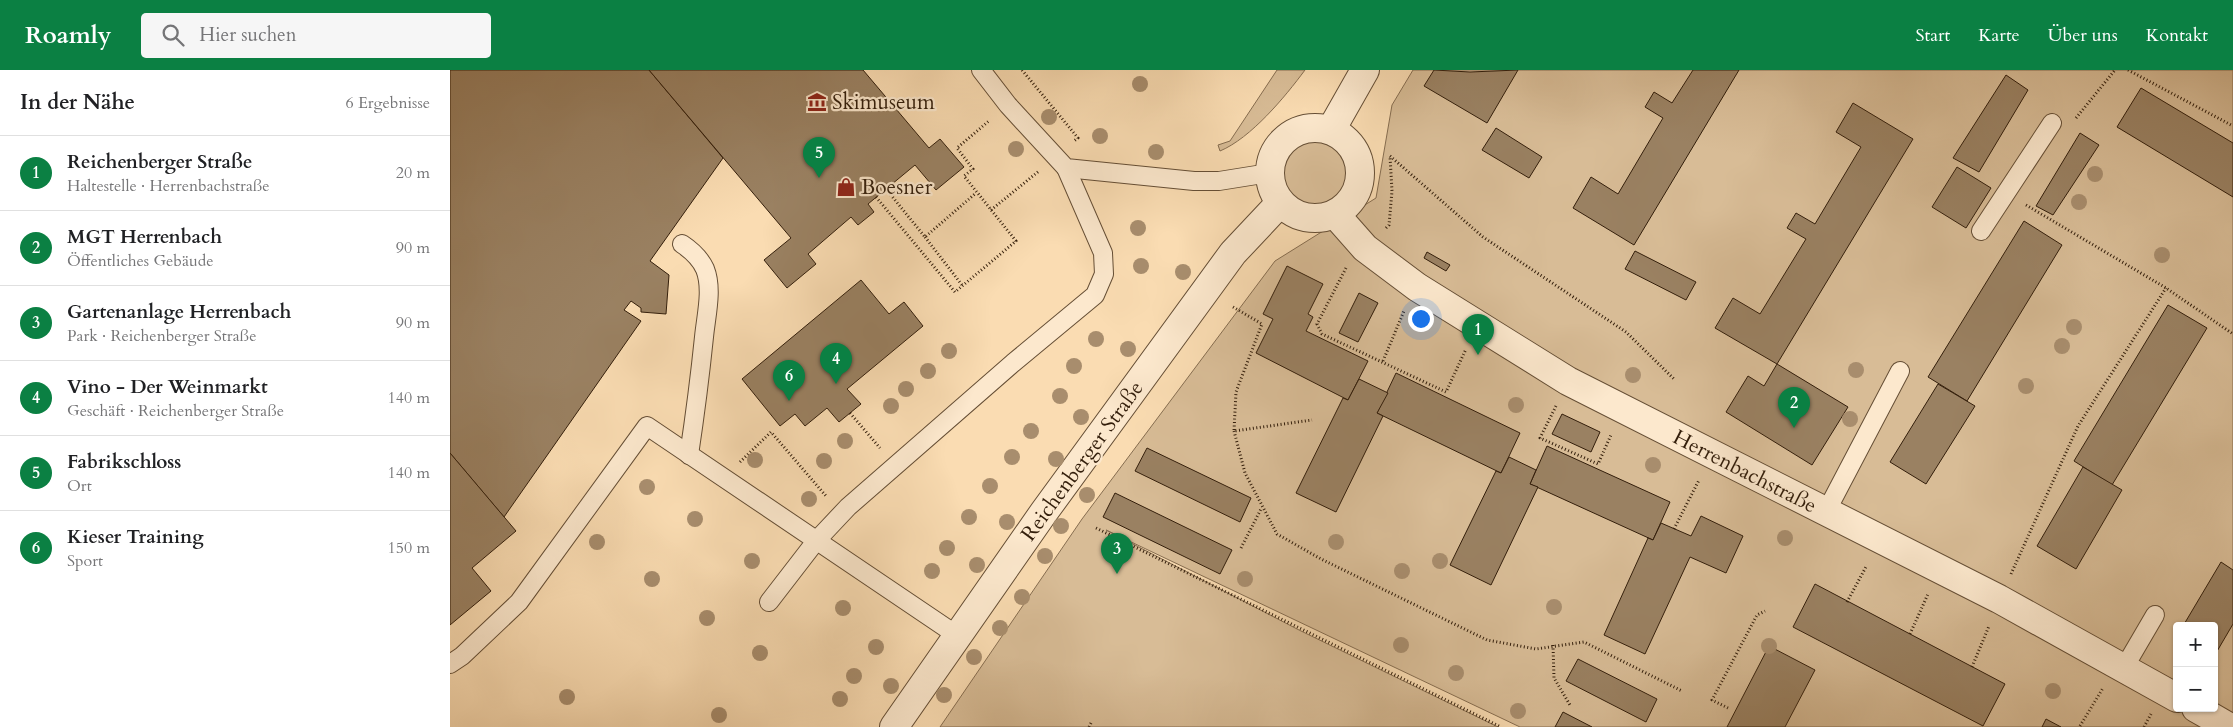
<!DOCTYPE html>
<html lang="de">
<meta charset="utf-8">
<style>
body{margin:0;font-family:Cardo,serif;background:#f6f6f6;color:#202124}
.controls{position:absolute;right:15px;bottom:15px;display:grid;overflow:hidden;border-radius:5px;box-shadow:0 1px 4px #0004}
.controls button{width:45px;height:45px;display:grid;place-items:center;padding:0;border:0;border-bottom:1px solid #e0e0e0;background:#fff;color:#202124;font:25px sans-serif}
.you{position:absolute;left:970px;top:248px;width:18px;height:18px;margin:-12px;border:4px solid #fff;border-radius:50%;background:#1a73e8;box-shadow:0 0 0 8px #1a73e833}
.badge{display:grid;place-items:center;width:32px;height:32px;border-radius:50%;background:#0b8043;color:#fff;font-size:16px;font-weight:700}
.pin{position:absolute;translate:-50% -41px;filter:drop-shadow(0 1px 2px #0008)}
.pin::after{content:'';position:absolute;top:26px;width:18px;height:15px;background:inherit;clip-path:polygon(0 0,100% 0,50% 100%)}
.list{margin:0;padding:0;list-style:none}
h2{display:flex;justify-content:space-between;align-items:center;height:65px;margin:0;padding:0 20px;font-size:21px}
h2 small{font-size:16px;font-weight:400;color:#757577}
.list li{display:grid;grid-template-columns:32px 1fr auto;gap:15px;align-items:center;box-sizing:border-box;height:75px;padding:0 20px;border-top:1px solid #e0e0e0}
.list b{display:block;font-size:19px;white-space:nowrap}
.list p{margin:0;font-size:16px;white-space:nowrap;color:#757577}
.list em{font-size:16px;font-style:normal;color:#757577}
.icon{flex:none;width:28px;height:28px;fill:none;stroke:currentColor;stroke-width:2;stroke-linecap:round;stroke-linejoin:round}
.map{position:relative;flex:none;width:1783px;height:657px;overflow:hidden}
header{display:flex;align-items:center;gap:30px;box-sizing:border-box;height:70px;padding:0 25px;background:#0b8043;color:#fff}
header strong{font-size:24px}
nav{display:flex;gap:28px;margin-inline-start:auto;font-size:18px}
.search{width:350px;height:45px;background:#f6f6f6;display:flex;align-items:center;gap:12px;box-sizing:border-box;padding:0 18px;border-radius:5px;color:#757577;font-size:19px}
main{display:flex}
aside{flex:1;background:#fff}
.map>svg:first-child{display:block}
</style>
<header>
<strong>Roamly</strong>
<div class="search"><svg class="icon" aria-label="search" viewBox="0 0 24 24"><circle cx="10" cy="10" r="6"/><path d="M15 15l6 6"/></svg>Hier suchen</div>
<nav><a>Start</a><a>Karte</a><a>Über uns</a><a>Kontakt</a></nav>
</header>
<main>
<aside>
<h2>In der Nähe<small>6 Ergebnisse</small></h2>
<ul class="list">
<li><span class="badge">1</span><div><b>Reichenberger Straße</b><p>Haltestelle · Herrenbachstraße</p></div><em>20 m</em></li>
<li><span class="badge">2</span><div><b>MGT Herrenbach</b><p>Öffentliches Gebäude</p></div><em>90 m</em></li>
<li><span class="badge">3</span><div><b>Gartenanlage Herrenbach</b><p>Park · Reichenberger Straße</p></div><em>90 m</em></li>
<li><span class="badge">4</span><div><b>Vino - Der Weinmarkt</b><p>Geschäft · Reichenberger Straße</p></div><em>140 m</em></li>
<li><span class="badge">5</span><div><b>Fabrikschloss</b><p>Ort</p></div><em>140 m</em></li>
<li><span class="badge">6</span><div><b>Kieser Training</b><p>Sport</p></div><em>150 m</em></li>
</ul>
</aside>
<div class="map">
<svg width="1783" height="657" viewBox="0 0 1783 657">
<rect width="100%" height="100%" fill="#fadcb2"/>
<filter id="stains"><feTurbulence type="fractalNoise" baseFrequency=".004" numOctaves="4"/><feColorMatrix values="0 0 0 0 .2 0 0 0 0 .09 0 0 0 0 .02 0 0 0 .5 -.17"/></filter>
<radialGradient id="worn" r=".72"><stop offset=".6" stop-color="#630" stop-opacity="0"/><stop offset="1" stop-color="#630" stop-opacity=".3"/></radialGradient>
<!-- green -->
<g fill="#d8bc96" stroke="#866d50" fill-rule="evenodd">
<path d="M827,0H855C835,27 801,68 770,81L768,75L780,71Z"/>
<path d="M963,0H1783V657H1070L656,460L849,560L1048,657H490L632,449L825,191L926,128L942,35ZM1727,556H1764V638H1727Z"/>
<circle cx="865" cy="103" r="32"/>
</g>
<!-- building -->
<g fill="#9a8162" stroke="#331e0b">
<polygon points="0,0 199,0 273,88 200,191 219,205 216,244 191,242 191,238 181,231 174,240 191,251 54,447 0,383"/>
<polygon points="199,0 413,0 479,78 490,69 514,97 486,120 465,95 418,134 424,142 408,155 401,147 358,184 366,194 337,218 314,190 341,168"/>
<polygon points="984,0 1020,2 1068,0 1037,53 974,16"/>
<polygon points="1243,0 1289,0 1184,175 1123,138 1141,107 1168,124 1213,48 1195,37 1204,22 1222,33"/>
<polygon points="1556,5 1578,20 1529,102 1503,88"/>
<polygon points="1691,18 1783,73 1783,127 1667,57"/>
<polygon points="1403,33 1463,69 1327,294 1265,258 1283,228 1310,244 1356,169 1337,158 1346,143 1365,154 1411,77 1386,62"/>
<polygon points="1046,58 1092,87 1079,108 1032,80"/>
<polygon points="1630,63 1649,75 1603,145 1586,136"/>
<polygon points="1507,97 1541,118 1516,158 1482,137"/>
<polygon points="1574,151 1612,175 1517,331 1478,307"/>
<polygon points="1185,181 1246,212 1236,230 1175,199"/>
<polygon points="977,182 1000,195 996,201 974,188"/>
<polygon points="837,196 873,214 858,244 863,247 856,261 918,291 898,330 806,283 823,249 813,244"/>
<polygon points="411,210 439,244 454,232 473,256 397,319 411,334 389,352 377,338 355,356 345,344 330,356 292,309"/>
<polygon points="909,223 928,233 908,272 889,263"/>
<polygon points="1718,235 1757,258 1662,415 1624,391"/>
<polygon points="1327,294 1398,337 1362,395 1276,342 1298,306 1314,316"/>
<polygon points="946,303 1070,363 1051,403 927,343"/>
<polygon points="909,309 938,323 927,343 933,346 886,442 846,423 893,328 898,330"/>
<polygon points="1488,314 1525,336 1476,414 1440,392"/>
<polygon points="1112,344 1150,362 1141,382 1102,364"/>
<polygon points="1097,376 1220,432 1203,470 1080,414"/>
<polygon points="697,378 801,428 790,452 685,401"/>
<polygon points="0,383 66,461 22,498 41,521 0,555"/>
<polygon points="1059,387 1086,400 1080,414 1088,417 1041,515 1000,495 1046,401 1051,403"/>
<polygon points="1633,397 1672,420 1626,499 1587,476"/>
<polygon points="665,423 782,480 770,504 653,447"/>
<polygon points="1251,446 1293,466 1276,503 1240,487 1195,584 1154,565 1198,468 1203,470 1211,453 1241,466"/>
<polygon points="1771,492 1783,500 1783,554 1766,583 1764,556 1733,556"/>
<polygon points="1365,514 1555,614 1533,656 1343,557"/>
<polygon points="1319,576 1365,600 1335,657 1277,657"/>
<polygon points="1128,589 1207,629 1196,652 1116,611"/>
<polygon points="1113,642 1142,657 1105,657"/>
<polygon points="1596,649 1611,657 1592,657"/>
</g>
<g fill="none" stroke-linecap="round" stroke-linejoin="round">
<!-- service casing -->
<g stroke="#654e35" stroke-width="20">
<g id="service">
<polyline points="531,0 558,35 616,98 744,111 769,111 819,103"/>
<polyline points="1531,161 1602,53"/>
<path d="M232,174C241,180 250,188 255,199C263,219 256,246 254,267C250,306 245,345 239,385"/>
<polyline points="1376,442 1450,301"/>
<polyline points="319,532 366,471 398,437 563,293 645,225 654,204 653,183 616,98"/>
<polyline points="0,594 12,586 69,532 197,356 508,566"/>
<polyline points="1674,598 1705,545"/>
</g>
</g>
<!-- minor casing -->
<g stroke="#654e35" stroke-width="30">
<g id="minor">
<polyline points="885,144 915,178 967,217 1118,311 1549,529 1727,628"/>
<polyline points="1746,638 1779,657"/>
</g>
</g>
<!-- tertiary casing -->
<g stroke="#654e35" stroke-width="30">
<g id="tertiary">
<circle cx="865" cy="103" r="45"/>
<polyline points="881,60 915,0"/>
<polyline points="444,657 594,442 783,183 830,133"/>
</g>
</g>
<!-- path -->
<g stroke="#331e0b" stroke-width="3" stroke-dasharray="1 2.5" stroke-linecap="butt">
<polyline points="572,0 628,68 624,71"/>
<polyline points="1678,0 1783,56"/>
<polyline points="1626,48 1665,0"/>
<polyline points="940,86 1033,167 1176,262 1224,309"/>
<polyline points="436,119 475,167 526,123"/>
<polyline points="426,127 505,222 566,171 514,106 523,99 507,78 540,50"/>
<polyline points="1576,135 1716,218 1783,264"/>
<polyline points="541,140 589,101"/>
<polyline points="936,158 939,155 942,121 940,86"/>
<polyline points="475,167 512,215"/>
<polyline points="896,198 867,254 872,264 996,322 1016,279"/>
<polyline points="783,237 812,254 786,322 784,361 862,350"/>
<polyline points="933,291 954,241"/>
<polyline points="1106,336 1090,368 1148,394 1161,365"/>
<polyline points="400,343 430,378"/>
<polyline points="784,361 795,403 827,464 871,489 1037,570 1086,579 1134,572 1232,621"/>
<polyline points="290,392 321,362 376,426"/>
<polyline points="646,458 1051,657"/>
<polyline points="1224,459 1249,410"/>
<polyline points="791,478 811,439"/>
<polyline points="1561,504 1628,356 1716,218"/>
<polyline points="1397,532 1417,495"/>
<polyline points="1460,564 1478,524"/>
<polyline points="1103,575 1104,608 1120,635"/>
<polyline points="1522,597 1539,556"/>
<polyline points="1278,638 1262,630 1307,545 1315,541"/>
<polyline points="1630,656 1653,618"/>
<polyline points="639,657 642,651"/>
<polyline points="1694,657 1701,644"/>
</g>
<!-- service -->
<use href="#service" stroke="#fce8cd" stroke-width="18"/>
<!-- minor -->
<use href="#minor" stroke="#fce8cd" stroke-width="28"/>
<!-- tertiary -->
<use href="#tertiary" stroke="#fce8cd" stroke-width="28"/>
</g>
<!-- trees -->
<g fill="#a88d6d">
<circle cx="690" cy="14" r="8"/>
<circle cx="599" cy="47" r="8"/>
<circle cx="650" cy="66" r="8"/>
<circle cx="566" cy="79" r="8"/>
<circle cx="706" cy="82" r="8"/>
<circle cx="1645" cy="104" r="8"/>
<circle cx="1629" cy="132" r="8"/>
<circle cx="688" cy="158" r="8"/>
<circle cx="1712" cy="185" r="8"/>
<circle cx="691" cy="196" r="8"/>
<circle cx="733" cy="202" r="8"/>
<circle cx="1624" cy="257" r="8"/>
<circle cx="646" cy="269" r="8"/>
<circle cx="1612" cy="276" r="8"/>
<circle cx="678" cy="279" r="8"/>
<circle cx="499" cy="281" r="8"/>
<circle cx="624" cy="296" r="8"/>
<circle cx="1406" cy="300" r="8"/>
<circle cx="478" cy="301" r="8"/>
<circle cx="1183" cy="305" r="8"/>
<circle cx="1576" cy="316" r="8"/>
<circle cx="456" cy="319" r="8"/>
<circle cx="610" cy="326" r="8"/>
<circle cx="1066" cy="335" r="8"/>
<circle cx="441" cy="336" r="8"/>
<circle cx="631" cy="347" r="8"/>
<circle cx="1400" cy="349" r="8"/>
<circle cx="581" cy="361" r="8"/>
<circle cx="395" cy="371" r="8"/>
<circle cx="562" cy="387" r="8"/>
<circle cx="606" cy="389" r="8"/>
<circle cx="305" cy="390" r="8"/>
<circle cx="374" cy="391" r="8"/>
<circle cx="1203" cy="395" r="8"/>
<circle cx="540" cy="416" r="8"/>
<circle cx="197" cy="417" r="8"/>
<circle cx="637" cy="425" r="8"/>
<circle cx="359" cy="429" r="8"/>
<circle cx="519" cy="447" r="8"/>
<circle cx="245" cy="449" r="8"/>
<circle cx="557" cy="452" r="8"/>
<circle cx="611" cy="456" r="8"/>
<circle cx="1335" cy="468" r="8"/>
<circle cx="147" cy="472" r="8"/>
<circle cx="886" cy="472" r="8"/>
<circle cx="497" cy="478" r="8"/>
<circle cx="595" cy="486" r="8"/>
<circle cx="302" cy="491" r="8"/>
<circle cx="990" cy="491" r="8"/>
<circle cx="527" cy="495" r="8"/>
<circle cx="482" cy="501" r="8"/>
<circle cx="952" cy="501" r="8"/>
<circle cx="202" cy="509" r="8"/>
<circle cx="795" cy="509" r="8"/>
<circle cx="572" cy="527" r="8"/>
<circle cx="1104" cy="537" r="8"/>
<circle cx="393" cy="538" r="8"/>
<circle cx="257" cy="548" r="8"/>
<circle cx="550" cy="558" r="8"/>
<circle cx="951" cy="575" r="8"/>
<circle cx="1319" cy="576" r="8"/>
<circle cx="426" cy="577" r="8"/>
<circle cx="310" cy="583" r="8"/>
<circle cx="524" cy="587" r="8"/>
<circle cx="1006" cy="603" r="8"/>
<circle cx="404" cy="606" r="8"/>
<circle cx="441" cy="616" r="8"/>
<circle cx="1603" cy="621" r="8"/>
<circle cx="494" cy="625" r="8"/>
<circle cx="117" cy="627" r="8"/>
<circle cx="390" cy="629" r="8"/>
<circle cx="1068" cy="641" r="8"/>
<circle cx="269" cy="645" r="8"/>
</g>
<!-- icons -->
<defs>
<g id="museum-bare" transform="scale(1.5)"><path d="M0-6L6-3V-2H-6V-3ZM-5-1h2V3h-2ZM-1-1h2V3h-2ZM3-1h2V3H3ZM-6 4H6V6H-6Z" fill="#8f2418" stroke="#fce8cd" stroke-width="2.5" paint-order="stroke"/></g>
<g id="shop-bare" transform="scale(1.5)"><path d="M-5-2.5h2.3a2.7 3.5 0 0 1 5.4 0H5L5.5 6h-11ZM-1.5-2.5h3a1.5 2.3 0 0 0-3 0Z" fill="#8f2418" stroke="#fce8cd" stroke-width="2.5" paint-order="stroke"/></g>
</defs>
<g fill-rule="evenodd">
<use href="#museum-bare" x="367" y="32"/>
<use href="#shop-bare" x="396" y="117"/>
</g>
<g text-anchor="middle" stroke-width="4.5" stroke-linejoin="round" paint-order="stroke">
<!-- poi labels -->
<g font-size="21" fill="#331e0b" stroke="#fce8cd" text-anchor="start">
<text x="382" y="39">Skimuseum</text>
<text x="411" y="124">Boesner</text>
</g>
<!-- street labels -->
<g font-size="21" fill="#331e0b" stroke="#fce8cd">
<text transform="translate(632 391) rotate(-54)" y="7">Reichenberger Straße</text>
<text transform="translate(1295 401) rotate(27)" y="7">Herrenbachstraße</text>
</g>
</g>
<rect width="100%" height="100%" filter="url(#stains)"/>
<rect width="100%" height="100%" fill="url(#worn)"/>
</svg>
<div class="controls">
<button>+</button>
<button>−</button>
</div>
<div class="you"></div>
<div class="pin badge" style="left:1028px;top:285px">1</div>
<div class="pin badge" style="left:1344px;top:358px">2</div>
<div class="pin badge" style="left:667px;top:504px">3</div>
<div class="pin badge" style="left:386px;top:314px">4</div>
<div class="pin badge" style="left:369px;top:108px">5</div>
<div class="pin badge" style="left:339px;top:331px">6</div>
</div>
</main>
